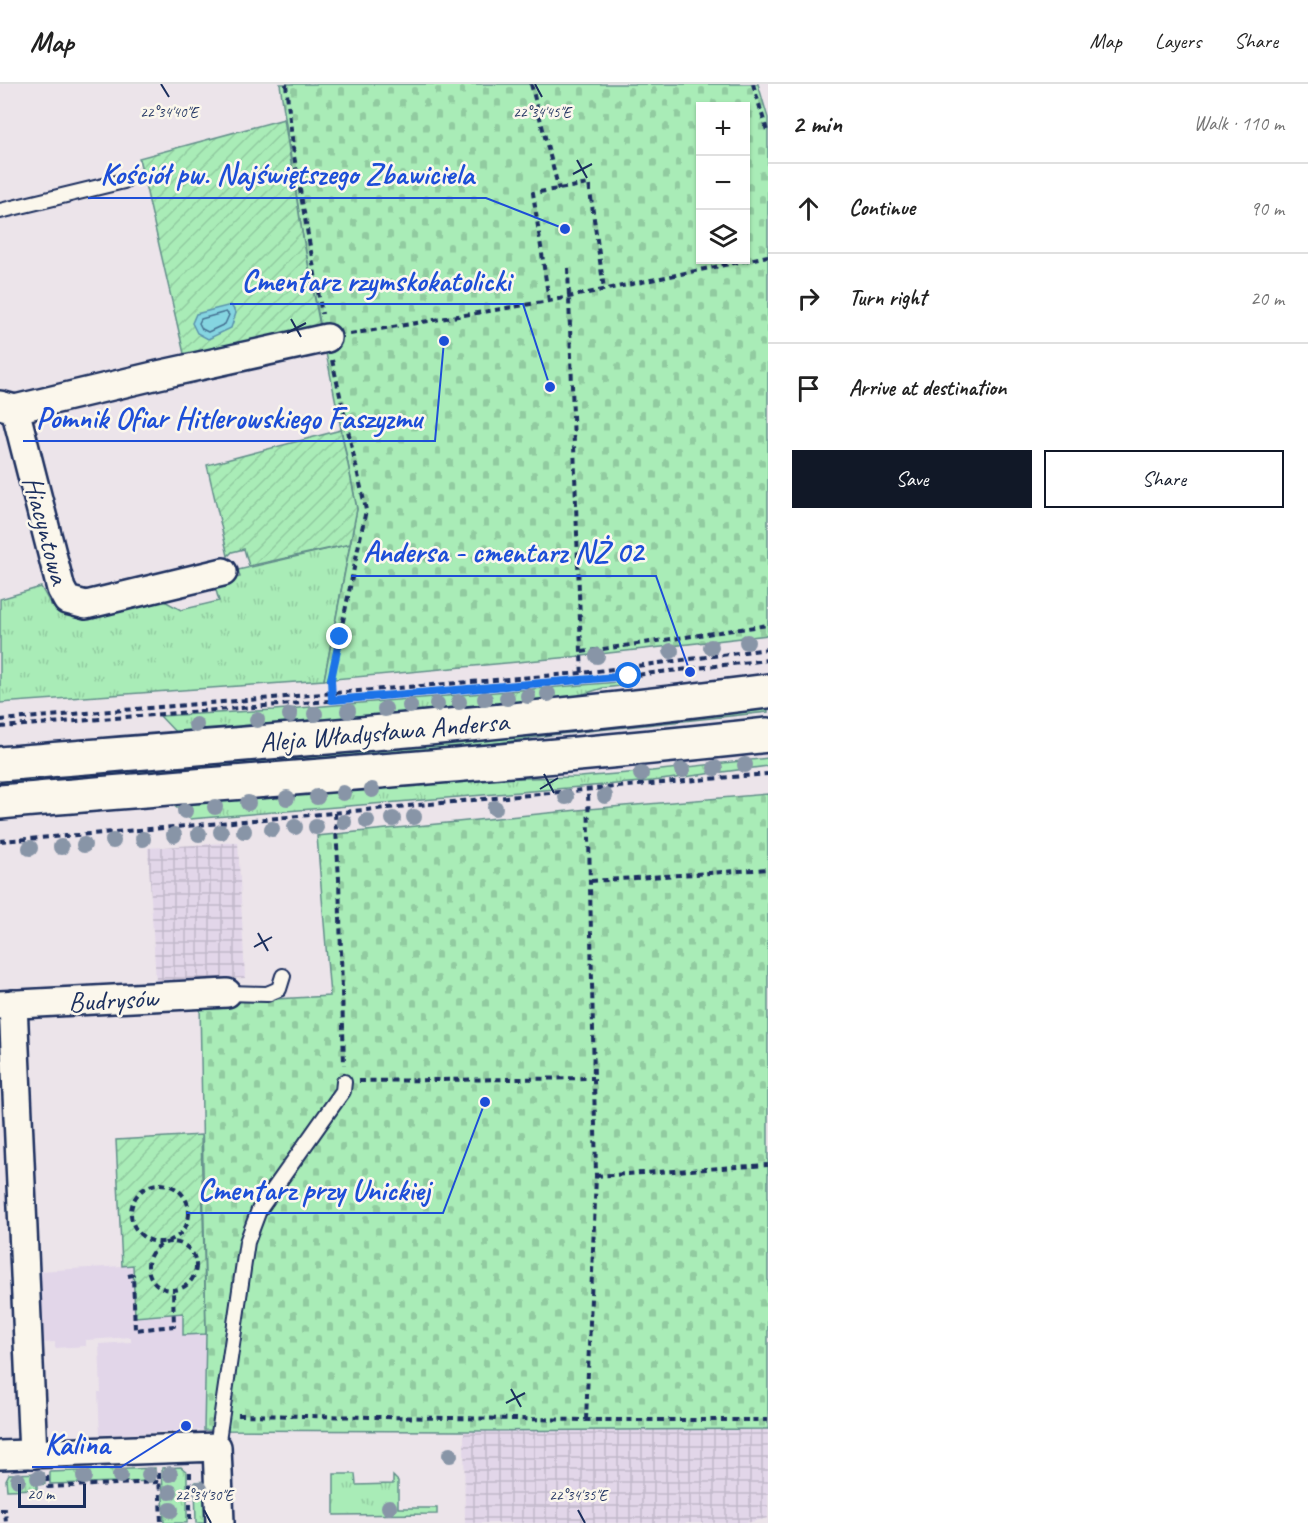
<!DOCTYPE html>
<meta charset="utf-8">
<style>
body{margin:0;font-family:Caveat,sans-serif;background:#f6f6f6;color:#222}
.controls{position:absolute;right:18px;top:18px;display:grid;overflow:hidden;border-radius:0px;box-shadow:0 2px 4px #0004}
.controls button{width:54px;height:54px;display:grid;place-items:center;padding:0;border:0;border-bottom:2px solid #e0e0e0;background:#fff;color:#222;font:30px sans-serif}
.scale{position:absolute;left:18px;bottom:15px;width:68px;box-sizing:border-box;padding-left:6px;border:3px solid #1b2f5e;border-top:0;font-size:16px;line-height:21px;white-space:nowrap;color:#1b2f5e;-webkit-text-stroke:4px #fbf7ec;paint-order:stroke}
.stop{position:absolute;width:18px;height:18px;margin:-14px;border:4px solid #1a73e8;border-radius:50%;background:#fff}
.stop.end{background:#1a73e8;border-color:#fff;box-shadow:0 2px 6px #0008}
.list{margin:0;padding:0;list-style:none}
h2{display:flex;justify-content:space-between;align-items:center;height:78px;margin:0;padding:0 24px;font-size:26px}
h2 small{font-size:20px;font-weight:400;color:#767676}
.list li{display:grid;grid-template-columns:39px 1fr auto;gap:18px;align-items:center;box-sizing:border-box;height:90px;padding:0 24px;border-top:2px solid #e0e0e0}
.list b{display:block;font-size:22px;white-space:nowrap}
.list em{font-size:20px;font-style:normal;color:#767676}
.actions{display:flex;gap:12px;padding:18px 24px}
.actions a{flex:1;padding:14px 0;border:2px solid #111827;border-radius:0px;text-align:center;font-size:21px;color:#111827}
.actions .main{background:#111827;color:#fff}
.icon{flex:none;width:33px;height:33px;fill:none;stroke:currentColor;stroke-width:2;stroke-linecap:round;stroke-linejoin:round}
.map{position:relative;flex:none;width:768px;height:1439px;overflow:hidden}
header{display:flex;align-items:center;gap:36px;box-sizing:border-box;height:84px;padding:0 30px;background:#fff;border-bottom:2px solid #e0e0e0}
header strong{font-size:28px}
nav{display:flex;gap:33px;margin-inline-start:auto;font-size:21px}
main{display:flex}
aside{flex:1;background:#fff}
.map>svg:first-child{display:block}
</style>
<header>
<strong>Map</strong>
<nav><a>Map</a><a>Layers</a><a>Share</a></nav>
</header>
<main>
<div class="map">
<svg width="768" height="1439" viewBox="0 0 768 1439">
<defs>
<pattern id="industrial-grid" width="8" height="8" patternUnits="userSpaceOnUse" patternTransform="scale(1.5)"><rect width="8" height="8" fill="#e2d6e9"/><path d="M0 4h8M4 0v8" fill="none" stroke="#c1b8ca"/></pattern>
<pattern id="grass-tufts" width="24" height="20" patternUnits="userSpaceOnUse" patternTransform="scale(1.5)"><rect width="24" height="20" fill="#a9ecb7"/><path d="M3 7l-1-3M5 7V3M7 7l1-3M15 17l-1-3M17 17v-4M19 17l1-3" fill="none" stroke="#91cba0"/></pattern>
<pattern id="cemetery-stones" width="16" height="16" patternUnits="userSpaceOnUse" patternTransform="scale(1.5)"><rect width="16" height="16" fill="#a9ecb7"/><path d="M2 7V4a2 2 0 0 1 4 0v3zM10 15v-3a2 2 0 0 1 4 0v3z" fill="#91cba0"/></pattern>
<pattern id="garden-furrows" width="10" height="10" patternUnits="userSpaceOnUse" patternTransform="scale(1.5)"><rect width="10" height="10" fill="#a9ecb7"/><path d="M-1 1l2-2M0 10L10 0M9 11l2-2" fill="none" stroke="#91cba0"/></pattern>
</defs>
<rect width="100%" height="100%" fill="#ece4ea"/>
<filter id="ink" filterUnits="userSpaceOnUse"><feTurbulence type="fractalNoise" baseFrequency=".0167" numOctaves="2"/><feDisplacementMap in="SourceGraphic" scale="12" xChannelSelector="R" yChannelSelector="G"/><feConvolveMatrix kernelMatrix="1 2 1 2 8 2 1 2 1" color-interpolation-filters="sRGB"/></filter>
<g filter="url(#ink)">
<!-- built -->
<polygon fill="#e2d6e9" points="201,1051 206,1250 204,1346 100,1351 98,1308 101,1308 99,1260 131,1258 131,1253 86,1256 86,1262 55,1264 55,1258 43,1259 39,1187 122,1182 116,1056"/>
<!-- industrial -->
<g fill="url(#industrial-grid)">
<polygon points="238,758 245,894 156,898 148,764"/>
<polygon points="768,1345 768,1434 747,1439 465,1439 464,1347"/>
</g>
<!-- grass -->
<g fill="url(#grass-tufts)" stroke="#628e8a" stroke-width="1.5">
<polygon points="350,460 324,596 0,619 0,515 41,503 51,521 63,525 157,513 181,526 219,517 214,499 240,493 238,486"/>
<polygon points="619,598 620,602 603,604 570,614 180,653 160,632 274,626"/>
<polygon points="768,620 768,628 550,651 435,669 0,704 0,693"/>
<polygon points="768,674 768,682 653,697 190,735 171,719 468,695 580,693 652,687"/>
<polygon points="181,1383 187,1388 187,1439 164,1439 162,1384"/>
<polygon points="155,1384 155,1397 50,1400 50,1388"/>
<polygon points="44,1389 45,1400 37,1401 37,1405 7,1406 6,1396 9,1390"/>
<polygon points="334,1390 355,1390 356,1401 393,1400 393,1392 398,1397 398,1424 437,1424 437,1430 334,1431"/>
<polygon points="206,1397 207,1437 206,1439 196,1439 195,1398"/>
</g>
<!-- cemetery -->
<g fill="url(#cemetery-stones)" stroke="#628e8a" stroke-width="1.5" fill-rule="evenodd">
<path d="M280,0H758L768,34V551L582,572L324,596L357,425L302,148ZM700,22H746V176H700Z"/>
<polygon points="768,710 768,1345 464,1347 204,1346 206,1250 200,919 330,912 317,752 588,725"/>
</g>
<!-- garden -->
<g fill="url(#garden-furrows)" stroke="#628e8a" stroke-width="1.5">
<polygon points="284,35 302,148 320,242 185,274 139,74"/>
<polygon points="341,346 357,425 350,460 249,482 244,465 232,468 228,472 207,381"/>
<polygon points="201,1051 206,1250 183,1251 183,1229 135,1233 133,1181 122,1182 116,1056"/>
</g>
<!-- water -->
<polygon fill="#85d5e1" stroke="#5b93ad" stroke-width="1.5" points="231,221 236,229 231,244 208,255 197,249 192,239 196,230"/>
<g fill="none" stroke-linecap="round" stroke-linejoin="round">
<!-- shore -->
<polygon stroke="#457192" stroke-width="1.5" points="226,228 229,231 225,240 208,248 202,245 199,239 201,235"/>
<!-- lane casing -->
<g stroke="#1b2f5e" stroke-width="18">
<g id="lane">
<polyline points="0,127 124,97"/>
<polyline points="227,909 267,910 279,905 283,892"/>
<polyline points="217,1363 247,1158 259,1126 343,1007 344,998"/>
</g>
</g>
<!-- street casing -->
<g stroke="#1b2f5e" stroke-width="32">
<g id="street">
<polyline points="0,321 15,325 158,291 327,254"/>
<polyline points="15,325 61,505 67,516 86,521 223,488"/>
<polyline points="13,920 33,1370"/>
<polyline points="0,921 227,909"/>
<polyline points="0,1371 217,1363 220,1439"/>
</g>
</g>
<!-- secondary casing -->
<g stroke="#1b2f5e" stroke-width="38">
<g id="secondary">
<path d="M0,680C256,659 513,640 768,607"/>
<path d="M0,718C256,696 513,679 768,651"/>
</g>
</g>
<!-- path -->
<g stroke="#1b2f5e" stroke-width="4" stroke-dasharray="6 4.5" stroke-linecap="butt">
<polyline points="286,0 294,72 322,230"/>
<polyline points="531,0 559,106"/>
<polyline points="753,0 768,50"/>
<polyline points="568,184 582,597"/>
<polyline points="549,217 533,109 589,100 604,205"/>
<polyline points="350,250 549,217 768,172"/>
<polyline points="332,276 366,426 331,595 332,616"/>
<polyline points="582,568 768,541"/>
<polyline points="0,636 582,589 768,565"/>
<polyline points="0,643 582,597 768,576"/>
<polyline points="335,729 339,795 344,981"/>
<path d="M0,757C256,738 512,711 768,690"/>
<polyline points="591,797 768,785"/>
<polyline points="359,997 593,994"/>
<polyline points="596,1092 768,1081"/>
<circle cx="160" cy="1129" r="29"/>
<circle cx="172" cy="1182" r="24"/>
<polyline points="128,1192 133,1191 135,1246 174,1242 173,1206"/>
<polyline points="238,1331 586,1336 768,1336"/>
<polyline points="586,1336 596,1092 588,705"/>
<polyline points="190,1388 190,1439"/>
<polyline points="159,1389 161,1439"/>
<polyline points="47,1392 48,1403 159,1398"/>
<polyline points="0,1426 5,1426 6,1439"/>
</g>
<!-- lane -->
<use href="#lane" stroke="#fbf7ec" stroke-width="14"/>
<!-- street -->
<use href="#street" stroke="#fbf7ec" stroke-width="27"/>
<!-- secondary -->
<use href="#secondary" stroke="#fbf7ec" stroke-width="33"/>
</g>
<!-- trees -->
<g fill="#8895a7">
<circle cx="747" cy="558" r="8"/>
<circle cx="711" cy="563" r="8"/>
<circle cx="671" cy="567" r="8"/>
<circle cx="597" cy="572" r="8"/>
<circle cx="548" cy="610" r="8"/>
<circle cx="528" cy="612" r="8"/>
<circle cx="507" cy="614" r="8"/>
<circle cx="485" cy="615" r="8"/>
<circle cx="459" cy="618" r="8"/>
<circle cx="437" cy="620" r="8"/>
<circle cx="410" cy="622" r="8"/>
<circle cx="385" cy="625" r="8"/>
<circle cx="348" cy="627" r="8"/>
<circle cx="315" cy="630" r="8"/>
<circle cx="290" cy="631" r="8"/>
<circle cx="257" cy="636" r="8"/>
<circle cx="196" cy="641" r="8"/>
<circle cx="745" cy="681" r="8"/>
<circle cx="715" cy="684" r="8"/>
<circle cx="682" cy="686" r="8"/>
<circle cx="641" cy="690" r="8"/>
<circle cx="372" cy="706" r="8"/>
<circle cx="343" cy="709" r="8"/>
<circle cx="605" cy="712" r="8"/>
<circle cx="317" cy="713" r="8"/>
<circle cx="566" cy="713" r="8"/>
<circle cx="287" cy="714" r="8"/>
<circle cx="248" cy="719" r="8"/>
<circle cx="215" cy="723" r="8"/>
<circle cx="495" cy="724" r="8"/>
<circle cx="185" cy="727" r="8"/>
<circle cx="414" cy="733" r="8"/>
<circle cx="393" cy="735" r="8"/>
<circle cx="367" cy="737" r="8"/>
<circle cx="344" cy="738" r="8"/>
<circle cx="295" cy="743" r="8"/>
<circle cx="316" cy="743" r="8"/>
<circle cx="272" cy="745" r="8"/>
<circle cx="244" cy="747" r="8"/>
<circle cx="221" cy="748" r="8"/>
<circle cx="199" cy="750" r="8"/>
<circle cx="174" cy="751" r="8"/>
<circle cx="143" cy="755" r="8"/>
<circle cx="113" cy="757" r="8"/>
<circle cx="84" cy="761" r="8"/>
<circle cx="61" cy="763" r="8"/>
<circle cx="30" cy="764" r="8"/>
<circle cx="450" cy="1371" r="8"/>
<circle cx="170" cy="1390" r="8"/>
<circle cx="149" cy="1391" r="8"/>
<circle cx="120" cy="1392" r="8"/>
<circle cx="84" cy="1393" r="8"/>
<circle cx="38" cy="1394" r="8"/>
<circle cx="18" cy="1396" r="8"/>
<circle cx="200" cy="1405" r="8"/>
<circle cx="170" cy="1408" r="8"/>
<circle cx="389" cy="1423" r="8"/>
<circle cx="171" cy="1426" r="8"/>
</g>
</g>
<g fill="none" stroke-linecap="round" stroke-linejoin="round" filter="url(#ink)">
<!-- route -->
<polyline stroke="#1a73e8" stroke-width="8" points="340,553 331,595 332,616 629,592"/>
</g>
<!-- ticks -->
<path fill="none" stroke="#1b2f5e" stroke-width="2" d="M161,0L169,13M535,0L542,13M577,76L587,94M573,90L592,80M291,235L301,253M287,249L306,239M544,690L554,709M540,705L558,694M258,849L268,867M254,863L272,853M511,1305L521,1323M506,1319L525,1309M204,1426L211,1439M578,1426L585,1439"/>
<g text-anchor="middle" stroke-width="5" stroke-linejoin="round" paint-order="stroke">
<!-- street labels -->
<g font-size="28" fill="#1b2f5e" stroke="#fbf7ec">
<text transform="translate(47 446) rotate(75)" y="10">Hiacyntowa</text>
<text transform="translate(384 647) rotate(-5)" y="10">Aleja Władysława Andersa</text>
<text transform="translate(113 915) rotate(-3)" y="10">Budrysów</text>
</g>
</g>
<g font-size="15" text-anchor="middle" fill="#1b2f5e" stroke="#fbf7ec" stroke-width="5" stroke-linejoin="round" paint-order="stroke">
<text x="169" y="33">22°34'40"E</text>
<text x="542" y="33">22°34'45"E</text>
<text x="204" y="1416">22°34'30"E</text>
<text x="578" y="1416">22°34'35"E</text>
</g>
<!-- callouts -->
<path fill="none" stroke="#1d4ed8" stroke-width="2" d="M565 145L486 114H88M550 303L523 220H230M444 257L435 357H23M690 588L656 492H351M485 1018L443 1129H186M186 1342L121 1383H32"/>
<g fill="#1d4ed8" stroke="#fbf7ec" stroke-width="2">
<circle cx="565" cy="145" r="6"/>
<circle cx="550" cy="303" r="6"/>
<circle cx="444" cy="257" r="6"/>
<circle cx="690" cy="588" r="6"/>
<circle cx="485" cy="1018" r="6"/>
<circle cx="186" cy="1342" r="6"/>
</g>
<g font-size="30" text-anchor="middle" font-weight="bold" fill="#1d4ed8" stroke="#fbf7ec" stroke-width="5" stroke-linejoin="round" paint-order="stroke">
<text x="287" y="100">Kościół pw. Najświętszego Zbawiciela</text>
<text x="376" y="207">Cmentarz rzymskokatolicki</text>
<text x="229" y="344">Pomnik Ofiar Hitlerowskiego Faszyzmu</text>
<text x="503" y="478">Andersa - cmentarz NŻ 02</text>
<text x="314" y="1116">Cmentarz przy Unickiej</text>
<text x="77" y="1370">Kalina</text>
</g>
</svg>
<div class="controls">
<button>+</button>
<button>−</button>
<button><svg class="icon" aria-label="layers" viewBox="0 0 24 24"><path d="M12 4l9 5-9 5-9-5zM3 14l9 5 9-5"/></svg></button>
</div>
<div class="scale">20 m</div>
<div class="stop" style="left:629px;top:592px"></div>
<div class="stop end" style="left:340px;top:553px"></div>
</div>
<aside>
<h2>2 min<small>Walk · 110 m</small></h2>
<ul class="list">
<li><svg class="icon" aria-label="ahead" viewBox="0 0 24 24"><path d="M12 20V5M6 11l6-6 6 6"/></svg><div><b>Continue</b></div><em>90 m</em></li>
<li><svg class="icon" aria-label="right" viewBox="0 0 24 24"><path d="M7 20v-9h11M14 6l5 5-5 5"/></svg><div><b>Turn right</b></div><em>20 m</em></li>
<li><svg class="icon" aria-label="arrive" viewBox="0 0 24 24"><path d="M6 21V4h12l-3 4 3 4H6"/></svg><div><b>Arrive at destination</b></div></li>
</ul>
<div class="actions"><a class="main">Save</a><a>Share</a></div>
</aside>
</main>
